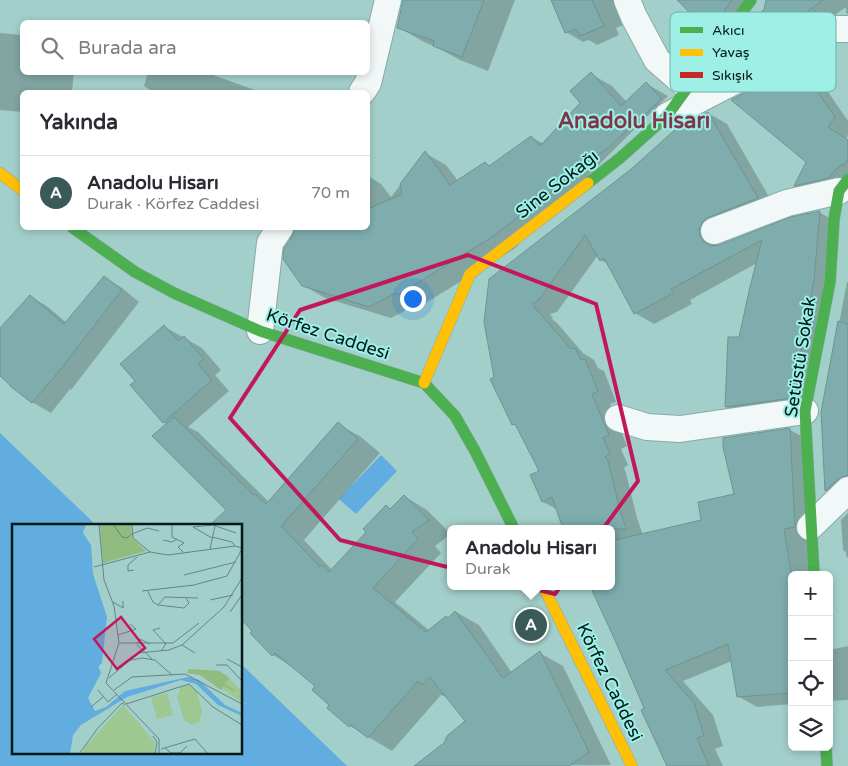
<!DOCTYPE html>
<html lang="tr">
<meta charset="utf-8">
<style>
body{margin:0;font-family:"Varela Round",sans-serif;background:#f7f7f7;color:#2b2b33}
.controls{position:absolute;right:15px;bottom:15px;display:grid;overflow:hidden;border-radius:8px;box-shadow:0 2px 8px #0003}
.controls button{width:45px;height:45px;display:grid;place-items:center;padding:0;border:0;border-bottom:1px solid #e1e1e2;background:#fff;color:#2b2b33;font:25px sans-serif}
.you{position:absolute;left:412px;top:298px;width:18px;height:18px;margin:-12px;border:4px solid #fff;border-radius:50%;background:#1a73e8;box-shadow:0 0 0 8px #1a73e833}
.badge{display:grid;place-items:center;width:32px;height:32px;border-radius:50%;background:#3a5a57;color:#fff;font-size:16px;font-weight:700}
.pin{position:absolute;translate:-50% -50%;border:2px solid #fff;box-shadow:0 1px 5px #0006}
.popup{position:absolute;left:447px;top:525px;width:168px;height:65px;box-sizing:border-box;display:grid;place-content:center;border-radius:8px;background:#fff;filter:drop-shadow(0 1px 4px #0005);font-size:16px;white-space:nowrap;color:#7c7c81}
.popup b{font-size:19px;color:#2b2b33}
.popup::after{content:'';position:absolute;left:50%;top:100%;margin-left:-10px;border:10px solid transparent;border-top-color:#fff}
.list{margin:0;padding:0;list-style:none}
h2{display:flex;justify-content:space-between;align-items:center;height:65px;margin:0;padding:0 20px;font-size:21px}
h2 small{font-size:16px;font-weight:400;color:#7c7c81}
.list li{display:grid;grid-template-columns:32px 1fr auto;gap:15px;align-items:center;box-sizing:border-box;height:75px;padding:0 20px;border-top:1px solid #e1e1e2}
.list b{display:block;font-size:19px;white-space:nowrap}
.list p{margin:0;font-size:16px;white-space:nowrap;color:#7c7c81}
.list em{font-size:16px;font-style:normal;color:#7c7c81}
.icon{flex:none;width:28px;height:28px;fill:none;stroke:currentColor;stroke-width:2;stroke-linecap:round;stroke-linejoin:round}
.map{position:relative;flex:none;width:848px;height:766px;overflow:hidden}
.search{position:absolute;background:#fff;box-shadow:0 2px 8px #0003;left:20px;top:20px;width:350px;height:55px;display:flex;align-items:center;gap:12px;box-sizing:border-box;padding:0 18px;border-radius:8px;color:#7c7c81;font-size:19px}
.panel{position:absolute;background:#fff;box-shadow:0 2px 8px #0003;left:20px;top:90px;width:350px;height:140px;border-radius:8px}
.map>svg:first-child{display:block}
</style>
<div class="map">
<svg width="848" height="766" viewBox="0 0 848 766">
<rect width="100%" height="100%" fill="#a3cfca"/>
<!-- water -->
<g fill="#61ade0">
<polygon points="0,433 96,525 14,525 14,752 241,752 241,664 347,766 0,766"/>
<polygon points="381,455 397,471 356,514 339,499"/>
</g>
<!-- shadow -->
<g fill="#0003">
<polygon points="405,0 515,0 488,71 460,60 436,47 424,42 398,27"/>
<polygon points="554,0 622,0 631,22 616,28 619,35 597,45 589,40 583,42 566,32"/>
<polygon points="690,0 754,0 724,39 710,31"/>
<polygon points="768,0 848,0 848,14 846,13 846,7 795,44 742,80 725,70 765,10"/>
<polygon points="0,33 22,35 22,72 74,72 72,92 22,92 22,112 0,110"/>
<polygon points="802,64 821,75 826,80 822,83 848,121 848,136 846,139 848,140 848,188 814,196 795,186 808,162"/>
<polygon points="148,72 205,72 260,92 149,92 150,90 144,86"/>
<polygon points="591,74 612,86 627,102 647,84 668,96 514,249 419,307 416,305 391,318 325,298 303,285 291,240 258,228 368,228 368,176 381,184 391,197 425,153 446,165 458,181 485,163 490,166 531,137 544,144 582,103"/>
<polygon points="708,113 727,124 776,209 718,240 718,247 819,212 838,223 810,408 745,418 726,407 740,338 757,263 690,300 692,304 654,324 635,313 609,264 600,260 598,255 557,312 550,314 553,318 552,319 557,323 583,353 594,360 598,368 604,371 616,402 610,404 627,446 621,449 628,465 624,468 626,473 637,518 643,535 702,521 736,495 790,430 809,440 808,575 792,575 792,704 757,707 738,696 732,661 683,681 713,715 723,746 715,749 723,766 668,766 646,709 611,586 611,529 558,510 543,502 532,476 540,472 519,428 513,424 495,378 485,322"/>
<polygon points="104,277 122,288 139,302 71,390 70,389 51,413 32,402 0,374 0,330 30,296 48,307 67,323"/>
<polygon points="847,282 848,282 848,498 845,501 826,491 822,412"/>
<polygon points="165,327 202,348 221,370 215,375 229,391 188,427 198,432 269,502 338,424 361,437 380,453 304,540 332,570 368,532 386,506 391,509 404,496 427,510 451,534 435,546 441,553 395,602 430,631 449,619 456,612 479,625 512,673 540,653 563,666 611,765 416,766 444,743 467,721 447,696 446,697 441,695 392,751 350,726 331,705 317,686 296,669 273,655 251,633 254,631 241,525 228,510 168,425 163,422 137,381"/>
<polygon points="848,513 848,558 846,556 846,552 843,550 841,520"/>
<polygon points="848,646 848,700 829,701 829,650"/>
</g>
<!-- building -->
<g fill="#7fadae" stroke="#6f9393">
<polygon points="403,0 484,0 462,57 433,46 434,41 397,28"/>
<polygon points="551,0 592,0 604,26 580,36 576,29 565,33"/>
<polygon points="677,0 732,0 709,32"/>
<polygon points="766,0 823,0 778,33 782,39 739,62 731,54 764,9"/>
<polygon points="802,62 808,69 804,72 835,117 828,127 848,140 848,159 845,164 841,165 836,169 829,178 794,186 806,162 731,100"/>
<polygon points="591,72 621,106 646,82 661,98 655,105 610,146 492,237 398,295 396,293 369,307 302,286 283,259 284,248 293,236 295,228 368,228 368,209 402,194 400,184 425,151 450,185 485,162 489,166 531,136 540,146 580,103 570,91"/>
<polygon points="708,112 758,198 709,217 703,221 699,229 700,236 704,242 711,246 719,245 791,217 820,211 814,280 792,398 725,407 728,337 739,337 750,287 762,240 671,289 674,293 634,314 604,258 600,261 585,235 538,301 532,303 535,306 534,308 538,311 571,349 575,348 581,360 585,359 598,391 592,394 609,435 603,438 610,454 605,457 608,461 619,506 626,529 563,529 552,497 542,502 530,475 539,471 515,424 512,425 490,379 494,377 484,322 489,279 630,170 678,127"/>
<polygon points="104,276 122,290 52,380 51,380 32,403 10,386 10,385 0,376 0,328 30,295 64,324"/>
<polygon points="838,321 848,324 848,475 844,476 838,479 825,491 821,412"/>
<polygon points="164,325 178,341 184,336 204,359 198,364 212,380 163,423 130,385 135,381 120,364"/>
<polygon points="174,417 254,495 255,494 266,504 338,422 358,439 283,524 284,525 281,526 319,566 322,565 329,572 366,532 363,529 386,505 390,509 404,495 429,520 412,532 418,539 373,588 426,632 446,616 448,618 455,611 503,678 540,651 589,752 569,766 414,766 444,743 447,736 465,721 430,677 422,685 418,681 368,738 351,725 349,727 327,708 329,705 312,690 315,686 275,653 272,656 250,633 252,631 241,619 241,525 210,525 226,510 152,436"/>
<polygon points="790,428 795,527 784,529 792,577 792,693 737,697 728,644 665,670 694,703 704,736 697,738 709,766 667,766 641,710 644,708 614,638 590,586 611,586 611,541 701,520 698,502 734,494 723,447 723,438"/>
</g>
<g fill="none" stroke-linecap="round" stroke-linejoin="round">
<!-- street casing -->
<g stroke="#86aaa6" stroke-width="28">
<g id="street">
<polyline points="627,0 634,17 657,60 688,87"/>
<polyline points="362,92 368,83 388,0"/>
<polyline points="667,116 760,68 832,29 848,29"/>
<polyline points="714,231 787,203 839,191"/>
<polyline points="260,331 270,243 280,228"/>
<polyline points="618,418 647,427 680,429 805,411"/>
<polyline points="810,527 848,490"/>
</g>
</g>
<!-- fast casing -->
<g stroke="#86aaa6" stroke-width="12">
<g id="fast">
<polyline points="588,183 620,158 667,116 751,0"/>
<polyline points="73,228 135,272 174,293 260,331 424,383 455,416 475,451 514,529"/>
<polyline points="814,575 805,411 830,282 834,219 839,191 848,179"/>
<polyline points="826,747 827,766"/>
</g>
</g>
<!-- slow casing -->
<g stroke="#86aaa6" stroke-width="12">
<g id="slow">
<polyline points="0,173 22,190"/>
<polyline points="424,383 470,274 588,183"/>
<polyline points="543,586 632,766"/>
</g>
</g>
<!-- street -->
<use href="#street" stroke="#f1f8f7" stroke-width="26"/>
<!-- fast -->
<use href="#fast" stroke="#4caf50" stroke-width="11"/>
<!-- slow -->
<use href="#slow" stroke="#ffc107" stroke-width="11"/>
</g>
<!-- marked area -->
<path fill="none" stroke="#c2185b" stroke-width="4" stroke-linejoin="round" d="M468,255L596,304L638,481L555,594L340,540L230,418L300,310Z"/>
<g text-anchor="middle" stroke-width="4" stroke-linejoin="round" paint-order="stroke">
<!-- street labels -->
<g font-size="18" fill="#021b19" stroke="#9eefe6">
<text transform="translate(557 184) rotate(-38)" y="6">Sine Sokağı</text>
<text transform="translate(328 334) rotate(18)" y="6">Körfez Caddesi</text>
<text transform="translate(800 357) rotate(-81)" y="6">Setüstü Sokak</text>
<text transform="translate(610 682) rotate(64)" y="6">Körfez Caddesi</text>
</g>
<!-- district labels -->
<g font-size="22" font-weight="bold" fill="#7e3748" stroke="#9eefe6">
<text x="634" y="128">Anadolu Hisarı</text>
</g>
</g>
<!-- overview -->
<g transform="translate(12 524)">
<rect width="230" height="230" fill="#a3cfca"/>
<path d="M177,145L207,147L215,152L230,167V178L189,151L175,149ZM178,161L185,168L190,188L187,198L180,201L172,196L165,173L169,163ZM155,169L161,191L145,195L139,173ZM111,181L143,218L141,230H71L72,224Z" fill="#9fc791"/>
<path d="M88,0H119L120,14L134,27L91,39ZM177,145L207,147L215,152L217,155L212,160L223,166L222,168L212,162L209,166L188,151L175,149Z" fill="#91bb7f"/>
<path d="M0,0H74L71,9L79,21L81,50L95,93L90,139L86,142L89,149L76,174L83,187L94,183L113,167L176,153L187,156L213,181L230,189V192L206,181L184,160L169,156L115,173L69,201L61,211L58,230H0Z" fill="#61ade0"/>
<path fill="none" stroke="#61ade0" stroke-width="2.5" d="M11,0L17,22L86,139M0,43L37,222L47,230M3,52L5,0M0,116L3,59M0,163L87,140L64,169L40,207V222L49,230M0,215L76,146L86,140M0,223L40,230M13,230L69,156L83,144"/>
<path fill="none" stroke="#638783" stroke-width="1" d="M87,0L92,56L102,82L107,119L94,159L147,215V230M101,0L110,13L115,14L120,10M120,0L121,14L138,28M160,0V13L172,19L166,23L171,28M120,10L135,4L147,7M200,13L220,18L223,22M200,14L181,3L201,1L224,9M151,16L160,18L165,15M198,25L203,2M82,43L138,28L156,31L223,22L230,24M122,46L116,47V41L125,33M172,51L224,38M135,66L141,78L146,81L172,84L177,79L174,74M130,67L182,61L215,52L230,25M198,76L221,71M101,78L111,84V77M146,81L153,73L186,74M218,88L230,71M148,104L141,106L154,120L149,127M106,111L124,105L118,100M107,119H161L187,99M125,120L128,115L138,120M125,121L140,135M170,121L183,129M215,135L230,143M114,137L130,134L143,136L160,151M204,141H215L230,157M97,154L126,129L157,126L170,121L212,83L230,54M86,166L96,178L105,170M102,166L120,153L173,150L230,180M114,180L177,160L201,183L230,201M79,183L91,173M141,212L145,218L143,230M153,224L159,229H168L175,222M149,225L183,215L196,230M67,230L86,204L110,179L113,181"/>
<path fill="#c2185b" fill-opacity="0.15" stroke="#c2185b" stroke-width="2.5" d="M109,93L133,124L105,145L82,115Z"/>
<rect width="230" height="230" fill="none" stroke="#021b19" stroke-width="2.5"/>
</g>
<!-- legend -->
<rect x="670" y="12" width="166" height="80" rx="8" fill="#9eefe6" stroke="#6fafa8" stroke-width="1"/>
<rect x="680" y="27" width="23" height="6" fill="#4caf50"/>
<rect x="680" y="49" width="23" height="7" fill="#ffc107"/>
<rect x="680" y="72" width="23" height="6" fill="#c62828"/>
<g font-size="14" fill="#021b19">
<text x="712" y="35">Akıcı</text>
<text x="712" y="57">Yavaş</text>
<text x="712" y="80">Sıkışık</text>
</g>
</svg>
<div class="controls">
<button>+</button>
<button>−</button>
<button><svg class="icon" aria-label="locate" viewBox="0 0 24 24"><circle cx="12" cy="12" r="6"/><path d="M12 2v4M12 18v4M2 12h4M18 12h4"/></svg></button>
<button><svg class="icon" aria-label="layers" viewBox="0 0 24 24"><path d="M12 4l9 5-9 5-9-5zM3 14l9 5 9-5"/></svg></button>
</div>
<div class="you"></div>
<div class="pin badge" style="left:531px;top:625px">A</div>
<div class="popup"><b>Anadolu Hisarı</b>Durak</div>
<div class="search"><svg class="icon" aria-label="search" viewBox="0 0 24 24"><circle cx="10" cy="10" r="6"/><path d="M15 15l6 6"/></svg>Burada ara</div>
<section class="panel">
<h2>Yakında<small></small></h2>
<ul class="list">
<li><span class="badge">A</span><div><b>Anadolu Hisarı</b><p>Durak · Körfez Caddesi</p></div><em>70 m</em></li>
</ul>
</section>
</div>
